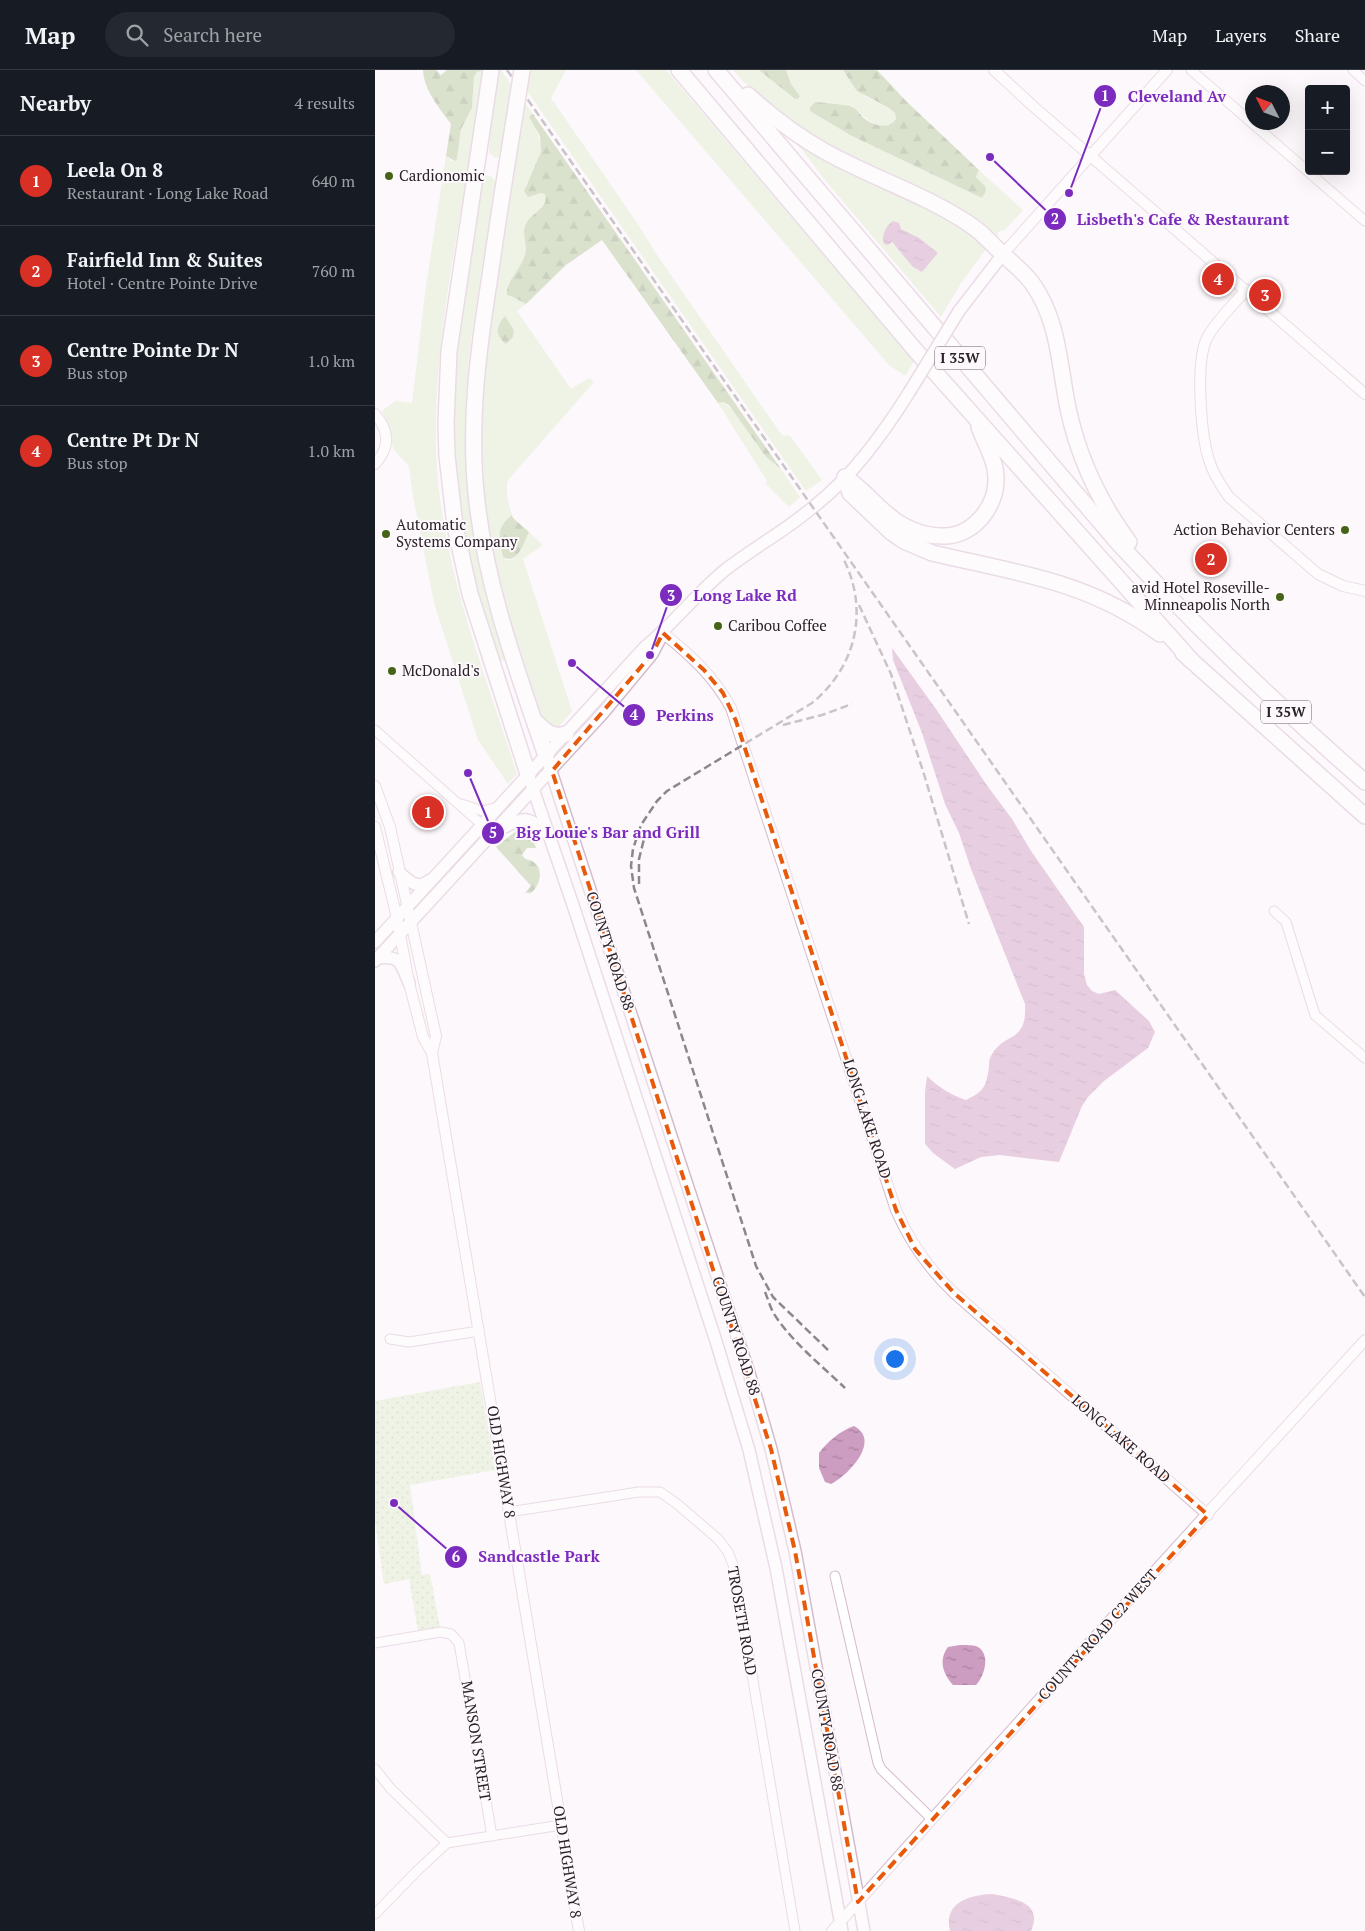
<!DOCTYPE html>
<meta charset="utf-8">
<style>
body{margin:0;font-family:"PT Serif",serif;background:#242831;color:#f1f3f6}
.controls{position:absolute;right:15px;top:15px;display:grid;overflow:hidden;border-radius:5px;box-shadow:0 5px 20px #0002}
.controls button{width:45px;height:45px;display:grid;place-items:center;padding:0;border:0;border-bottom:1px solid #363941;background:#171b24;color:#f1f3f6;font:25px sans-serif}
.compass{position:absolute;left:870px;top:15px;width:45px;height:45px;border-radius:50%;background:#171b24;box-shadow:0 5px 20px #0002;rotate:312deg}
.you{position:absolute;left:519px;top:1288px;width:18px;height:18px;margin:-12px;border:4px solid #fff;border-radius:50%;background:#1a73e8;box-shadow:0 0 0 8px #1a73e833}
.badge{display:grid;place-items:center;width:32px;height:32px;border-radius:50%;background:#d93025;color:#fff;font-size:16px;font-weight:700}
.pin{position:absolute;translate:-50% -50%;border:2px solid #fff;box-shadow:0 1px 5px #0006}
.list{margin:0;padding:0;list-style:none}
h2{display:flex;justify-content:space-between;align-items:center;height:65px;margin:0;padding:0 20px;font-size:21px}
h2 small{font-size:16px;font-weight:400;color:#9ea1a6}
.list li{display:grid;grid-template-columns:32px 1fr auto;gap:15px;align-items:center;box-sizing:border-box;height:90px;padding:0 20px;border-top:1px solid #363941}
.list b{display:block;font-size:19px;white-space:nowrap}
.list p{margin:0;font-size:16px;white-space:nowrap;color:#9ea1a6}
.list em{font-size:16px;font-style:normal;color:#9ea1a6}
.icon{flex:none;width:28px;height:28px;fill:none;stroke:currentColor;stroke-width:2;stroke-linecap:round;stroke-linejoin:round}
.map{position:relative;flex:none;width:990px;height:1861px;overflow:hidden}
header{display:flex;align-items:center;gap:30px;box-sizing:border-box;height:70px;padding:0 25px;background:#171b24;border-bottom:1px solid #363941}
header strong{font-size:24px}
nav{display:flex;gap:28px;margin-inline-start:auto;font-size:18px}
.search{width:350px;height:45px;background:#242831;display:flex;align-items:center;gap:12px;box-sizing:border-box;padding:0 18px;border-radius:28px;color:#9ea1a6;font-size:19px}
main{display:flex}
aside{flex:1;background:#171b24}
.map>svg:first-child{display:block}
</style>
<header>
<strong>Map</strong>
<div class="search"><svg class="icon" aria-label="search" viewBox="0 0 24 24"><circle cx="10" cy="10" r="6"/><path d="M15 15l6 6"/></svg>Search here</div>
<nav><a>Map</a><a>Layers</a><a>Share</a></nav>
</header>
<main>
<aside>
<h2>Nearby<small>4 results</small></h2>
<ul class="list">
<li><span class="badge">1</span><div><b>Leela On 8</b><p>Restaurant · Long Lake Road</p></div><em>640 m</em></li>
<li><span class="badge">2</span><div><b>Fairfield Inn &amp; Suites</b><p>Hotel · Centre Pointe Drive</p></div><em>760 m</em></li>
<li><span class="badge">3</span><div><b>Centre Pointe Dr N</b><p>Bus stop</p></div><em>1.0 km</em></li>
<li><span class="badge">4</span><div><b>Centre Pt Dr N</b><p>Bus stop</p></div><em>1.0 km</em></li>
</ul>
</aside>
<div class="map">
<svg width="990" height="1861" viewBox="0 0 990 1861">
<defs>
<pattern id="forest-firs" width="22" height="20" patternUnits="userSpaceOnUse" patternTransform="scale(1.25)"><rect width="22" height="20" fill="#afc894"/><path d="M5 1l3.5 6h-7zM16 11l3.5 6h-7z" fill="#8fa279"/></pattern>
<pattern id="park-dots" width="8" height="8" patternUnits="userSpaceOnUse" patternTransform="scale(1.25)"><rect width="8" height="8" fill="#dbedc9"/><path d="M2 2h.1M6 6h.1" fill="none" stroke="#bccbad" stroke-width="1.8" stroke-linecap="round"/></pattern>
<pattern id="water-ripples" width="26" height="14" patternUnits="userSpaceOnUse" patternTransform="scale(1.25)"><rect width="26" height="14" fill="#cd9dc1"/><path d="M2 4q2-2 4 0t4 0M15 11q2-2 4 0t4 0" fill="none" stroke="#a7809d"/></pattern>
</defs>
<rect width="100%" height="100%" fill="#fdf8fc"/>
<!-- green -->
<g fill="#dbedc9" fill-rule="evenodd">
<path d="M106,0L110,1V6C96,82 82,157 71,233C62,301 56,368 66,436C79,528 114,615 142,704L133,714L103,670L59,533L38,426L34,396L18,379L15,358L7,341L20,331L37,333L51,216L71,86L77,91L82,89L86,59L97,38L99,7L102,2Z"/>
<polygon points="123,0 126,0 138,17 124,86 121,88 114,83 117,39"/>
<polygon points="153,0 191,0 176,28 262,153 282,185 406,364 409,366 412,365 416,367 447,410 431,421 150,18"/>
<polygon points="261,0 291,0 539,291 530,306 514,295"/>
<path d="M358,0H384L419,28L425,26L416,14L411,0H468L489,26L514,38L520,43L521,49C507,68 489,45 477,36L435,41L475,65L607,128L610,116L601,107L604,100L648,140L630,160L623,162V166L616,164C579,144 541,124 504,104C452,75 397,46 358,0Z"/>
<path d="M148,30L158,44L154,47C173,79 167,86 150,116L160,124L166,123L170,124C175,140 154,143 150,155C148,161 150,166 151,171C153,189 144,202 134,215L136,226L151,234L142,241L196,319L214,308L219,312L133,410C130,422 133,433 137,445C120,458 124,469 128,487L131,490L139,489L154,462L168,475L148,489L197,641L182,659L168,654L126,523L114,465L110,435L106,355L107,309L138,111ZM130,246L139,260L138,267L131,274C119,266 121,256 130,246Z"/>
<path d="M404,56L581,151L614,175L586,213L566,247L449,109L429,82ZM524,157L563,183L542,200L516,172L513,175Z"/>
<path d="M110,105L117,107L122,113C112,174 99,237 93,299C84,400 99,494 131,590L125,591L110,554L92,489L78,387L79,287L107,112Z"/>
<polygon points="348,332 358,340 391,387 406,399 425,427 414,437 390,413 392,411 343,333"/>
</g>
<!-- forest -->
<g fill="url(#forest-firs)">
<path d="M48,0H61L66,5L72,0H110L102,2L99,7L97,38L86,59L82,89L80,91L71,86L76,54C64,37 49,21 48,0Z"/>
<polygon points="384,0 411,0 416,14 425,26 423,29 419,28"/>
<path d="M468,0H502L531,31L604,100L601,107L610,116L611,121L607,128L475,65L435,41V38L440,32C452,33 464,34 475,36C482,38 485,45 490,49C500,56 513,60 521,49L520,43L514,38L482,21Z"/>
<path d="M158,44L406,399L391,387L354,335L348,332L343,333L227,170L191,195L151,234L136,226L132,225C130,210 150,197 151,179C151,170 146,160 152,152C158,142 174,138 170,124L166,123L153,127L149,121L166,82L165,66L154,47Z"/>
<path d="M130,246L139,260L138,267L131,274C119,265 121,256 130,246Z"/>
<path d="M137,445L138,448L154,462C149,472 142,496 128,487C124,469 120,458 137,445Z"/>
<path d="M141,761C149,764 160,770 161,778H152L147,785C150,790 152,789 157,791C170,798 165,816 156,823H150L156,816L121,777Z"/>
</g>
<!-- park -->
<polygon fill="url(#park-dots)" points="105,1312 120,1400 35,1415 47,1505 55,1504 65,1557 43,1561 34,1509 9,1514 0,1451 0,1331"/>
<!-- water -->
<g fill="url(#water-ripples)">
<path d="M518,151L524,153L526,159L544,168L563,183L547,202L538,197L517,172L513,175L509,174C506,165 511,156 518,151Z"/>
<path d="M517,578L561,639L611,714L637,749L656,781L709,857V904L712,915L717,921L724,924L740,920L774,951L780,962L773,978L729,1011L713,1027L707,1036L684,1092L625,1085L606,1087L580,1099L558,1083L550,1074V1022L552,1006C563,1017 576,1025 591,1030C610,1021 611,1016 614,997C614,994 614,989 616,986C630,960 652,975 650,934L596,799L584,763L570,734L547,663L518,590Z"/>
<path d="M479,1356C507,1371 472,1406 456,1414L450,1412L444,1398V1383C453,1371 465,1361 479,1356Z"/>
<path d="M585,1575C590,1575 597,1575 601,1576C617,1583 609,1607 601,1615H578C568,1604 563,1590 573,1577Z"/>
<path d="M617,1824C638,1828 669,1832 656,1861H575C568,1833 594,1825 617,1824Z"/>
</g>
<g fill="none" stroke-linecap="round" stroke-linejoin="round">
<!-- minor casing -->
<g stroke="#d3bbcd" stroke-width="11">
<g id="minor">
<polyline points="816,0 990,151"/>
<polyline points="978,0 990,11"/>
<polyline points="0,660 106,754"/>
<polyline points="86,734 108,741 123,737"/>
<polyline points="899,841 911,852 940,945 990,988"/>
<polyline points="15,1269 34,1272 104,1261"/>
<polyline points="134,1442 264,1422 285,1422 301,1433 343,1469 353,1482 359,1497 420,1861"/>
<polyline points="460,1506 503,1693 506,1699 557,1749"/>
<polyline points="0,1573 66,1562 76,1564 84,1573 117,1766"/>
<polyline points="0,1699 16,1719 72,1773"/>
<polyline points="0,1844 42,1801 72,1773 186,1755"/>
</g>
</g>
<!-- tertiary casing -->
<g stroke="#d3bbcd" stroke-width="12">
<g id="tertiary">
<polyline points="619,0 659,37 990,324"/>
<polyline points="628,184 792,0"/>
<path d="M871,220C858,235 841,251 832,268C820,292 826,365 834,390C838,404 846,416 854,427L943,504L968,516L990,521"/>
<path d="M0,344C15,362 15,377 0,394"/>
<path d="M288,563C315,585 339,606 356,638L521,1140C535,1173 553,1198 579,1223L833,1445"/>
<polyline points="0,716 15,757 61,966 57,983"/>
<polyline points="0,757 22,848 34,913 48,967 57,983 204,1861"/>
<polyline points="457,1861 710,1578 990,1270"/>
</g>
</g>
<!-- secondary casing -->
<g stroke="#d3bbcd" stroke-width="14">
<g id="secondary">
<polyline points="584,241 628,184"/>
<polyline points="171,686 374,1303 396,1379 420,1481 489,1861"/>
<polyline points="153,704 198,835 340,1268 374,1380 401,1498 467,1861"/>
<path d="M130,757C149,746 156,747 172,764"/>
<path d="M24,802C33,811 44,821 55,810"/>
<path d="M0,872L270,577C299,553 321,524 350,500C378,478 410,461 437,438C477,407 508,364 535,321"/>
<path d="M3,888C26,885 26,894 34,913"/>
<polyline points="0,891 228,643 277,584 286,567"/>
</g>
</g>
<!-- motorway casing -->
<g stroke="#d3bbcd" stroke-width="18">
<g id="motorway">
<polyline points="116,0 74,281 71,353 72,386 80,456 95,524 153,704"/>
<polyline points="304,0 541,281 816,590"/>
<path d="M341,0L744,474C822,558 904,637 990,712"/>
<path d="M373,25C396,46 421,65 449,81C497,108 552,125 597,156C609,164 617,175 628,184C638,194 649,202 657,213C685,252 684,298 694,343C705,391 725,433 754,472"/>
<path d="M138,57C130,106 122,156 115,206C103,281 93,356 102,432C112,520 143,603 171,686"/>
<path d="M470,407L475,423L516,462L529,471L557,483C642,503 713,511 785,564"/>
<path d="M470,407C492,421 506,444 529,456C540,462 554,466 566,466C597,468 622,437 621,408C621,391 610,373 604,357"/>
<polyline points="808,583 990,746"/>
<path d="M161,652C171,662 177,668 191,664"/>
</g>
</g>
<!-- minor -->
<use href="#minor" stroke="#fff" stroke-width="9"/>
<!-- tertiary -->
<use href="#tertiary" stroke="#fff" stroke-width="10"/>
<!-- secondary -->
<use href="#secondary" stroke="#fff" stroke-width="11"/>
<!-- motorway -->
<use href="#motorway" stroke="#fff" stroke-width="15"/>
<!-- rail -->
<g stroke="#8d868c" stroke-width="2.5" stroke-dasharray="8 4" stroke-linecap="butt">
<polyline points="132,0 990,1227"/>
<polyline points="484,535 516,604 548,701 594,854"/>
<polyline points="408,655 447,645 477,634"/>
<polyline points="264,814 264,789 270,765"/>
<path d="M390,1222C393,1229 395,1237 399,1244C417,1272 446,1295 470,1318"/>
<path d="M453,1280L398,1227L381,1196L259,818L256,796L258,779L266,755L282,731L292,721L437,633C481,597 494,541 469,490"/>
</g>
<!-- secondary-bridge casing -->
<g stroke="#d3bbcd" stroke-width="14" stroke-linecap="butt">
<polyline id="secondary-bridge" points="535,321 584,241"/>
</g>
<!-- motorway-bridge casing -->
<g stroke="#d3bbcd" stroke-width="18" stroke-linecap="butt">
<polyline id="motorway-bridge" points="138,57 147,0"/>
</g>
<!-- secondary-bridge -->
<use href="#secondary-bridge" stroke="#fff" stroke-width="11"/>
<!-- motorway-bridge -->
<use href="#motorway-bridge" stroke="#fff" stroke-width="15"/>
</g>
<!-- marked area -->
<path d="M0 0H990V1861H0ZM288,563L329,600L348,623L361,651L521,1140L540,1179L579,1223L833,1445L483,1832L420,1481L396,1379L177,701L277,584Z" fill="#fdf8fc" fill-opacity=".55" fill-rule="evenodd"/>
<path fill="none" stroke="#e8590c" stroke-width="4" stroke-dasharray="10 6" stroke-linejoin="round" d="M288,563L329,600L348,623L361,651L521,1140L540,1179L579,1223L833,1445L483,1832L420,1481L396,1379L177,701L277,584Z"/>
<!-- markers -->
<g fill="#466417" stroke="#fdf8fc" stroke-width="2">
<circle cx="14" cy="106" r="5"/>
<circle cx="970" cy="460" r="5"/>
<circle cx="11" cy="464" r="5"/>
<circle cx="905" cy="527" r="5"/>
<circle cx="343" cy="556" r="5"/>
<circle cx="17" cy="601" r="5"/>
</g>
<g text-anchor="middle" stroke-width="4" stroke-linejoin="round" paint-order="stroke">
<!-- shield labels -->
<g fill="#fdf8fc" stroke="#696268" stroke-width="1">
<rect x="560" y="276.5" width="50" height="23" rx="4"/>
<rect x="886" y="630.5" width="50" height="23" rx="4"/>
</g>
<g font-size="14" font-weight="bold" fill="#2a2128">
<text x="585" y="293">I 35W</text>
<text x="911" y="647">I 35W</text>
</g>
<!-- poi labels -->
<g font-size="15" fill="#2a2128" stroke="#fdf8fc" text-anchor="start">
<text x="24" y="111">Cardionomic</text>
<text x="21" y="460">Automatic<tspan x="21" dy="17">Systems Company</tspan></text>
<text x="960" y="465" text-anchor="end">Action Behavior Centers</text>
<text x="895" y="523" text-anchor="end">avid Hotel Roseville-<tspan x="895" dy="17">Minneapolis North</tspan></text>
<text x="353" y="561">Caribou Coffee</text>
<text x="27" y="606">McDonald's</text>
</g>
<!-- street labels -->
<g font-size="15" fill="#2a2128" stroke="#fdf8fc">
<text transform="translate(235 881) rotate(72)" y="5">COUNTY ROAD 88</text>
<text transform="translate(492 1049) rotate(72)" y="5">LONG LAKE ROAD</text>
<text transform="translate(361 1266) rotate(72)" y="5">COUNTY ROAD 88</text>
<text transform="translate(746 1369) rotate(41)" y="5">LONG LAKE ROAD</text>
<text transform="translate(126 1392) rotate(81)" y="5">OLD HIGHWAY 8</text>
<text transform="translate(367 1551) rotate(80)" y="5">TROSETH ROAD</text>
<text transform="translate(723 1565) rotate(-48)" y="5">COUNTY ROAD C2 WEST</text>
<text transform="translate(452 1660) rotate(80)" y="5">COUNTY ROAD 88</text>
<text transform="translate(101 1671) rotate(81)" y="5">MANSON STREET</text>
<text transform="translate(192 1792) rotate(81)" y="5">OLD HIGHWAY 8</text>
</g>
</g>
<!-- callouts -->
<path fill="none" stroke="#7b2cbf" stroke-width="2" d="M694 123L730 26M615 87L680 149M275 585L296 525M197 593L259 645M93 703L118 763M19 1433L81 1487"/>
<g fill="#7b2cbf" stroke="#fdf8fc" stroke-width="2">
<circle cx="694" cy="123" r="5"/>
<circle cx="615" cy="87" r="5"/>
<circle cx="275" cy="585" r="5"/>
<circle cx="197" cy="593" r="5"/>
<circle cx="93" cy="703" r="5"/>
<circle cx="19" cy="1433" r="5"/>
<circle cx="730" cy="26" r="12"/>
<circle cx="680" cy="149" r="12"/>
<circle cx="296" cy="525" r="12"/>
<circle cx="259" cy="645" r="12"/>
<circle cx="118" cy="763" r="12"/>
<circle cx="81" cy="1487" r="12"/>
</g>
<g font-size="15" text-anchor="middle" font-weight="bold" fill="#fff">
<text x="730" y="31">1</text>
<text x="680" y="154">2</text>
<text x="296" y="531">3</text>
<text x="259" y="650">4</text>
<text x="118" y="768">5</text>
<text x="81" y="1492">6</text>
</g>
<g font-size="16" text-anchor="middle" font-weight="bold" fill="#7b2cbf" stroke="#fdf8fc" stroke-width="4" stroke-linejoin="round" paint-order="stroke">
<text x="802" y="32">Cleveland Av</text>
<text x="808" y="155">Lisbeth's Cafe &amp; Restaurant</text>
<text x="370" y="531">Long Lake Rd</text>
<text x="310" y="651">Perkins</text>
<text x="233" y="768">Big Louie's Bar and Grill</text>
<text x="164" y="1492">Sandcastle Park</text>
</g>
</svg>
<div class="controls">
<button>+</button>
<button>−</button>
</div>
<svg class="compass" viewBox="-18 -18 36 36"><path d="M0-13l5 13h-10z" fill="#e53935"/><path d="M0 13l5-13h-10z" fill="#9ea1a6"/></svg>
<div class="you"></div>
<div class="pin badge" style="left:53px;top:742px">1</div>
<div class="pin badge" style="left:836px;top:489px">2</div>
<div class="pin badge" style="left:890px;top:225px">3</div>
<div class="pin badge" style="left:843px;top:209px">4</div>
</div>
</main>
